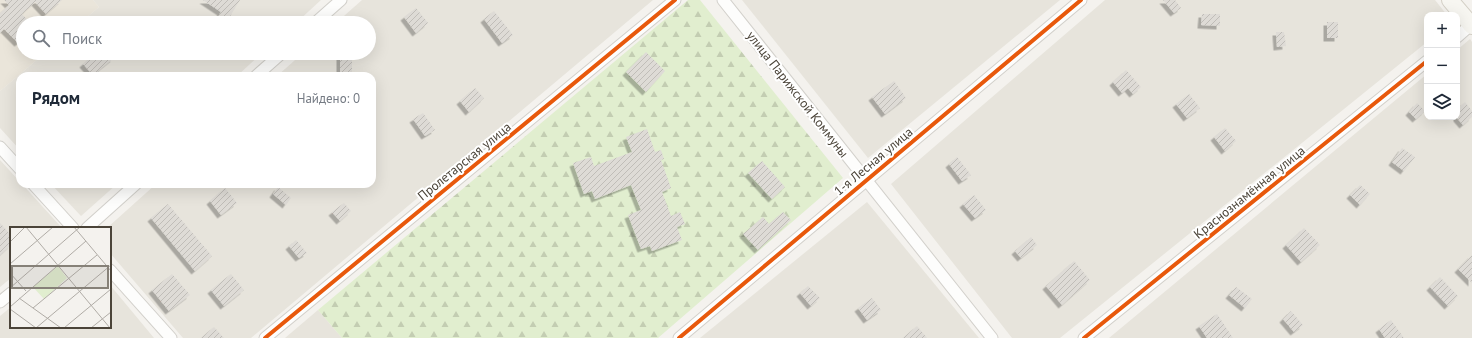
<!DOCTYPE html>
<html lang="ru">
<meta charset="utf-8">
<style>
body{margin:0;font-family:"PT Sans",sans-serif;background:#f2f2f3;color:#1f2937}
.controls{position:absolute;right:12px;top:12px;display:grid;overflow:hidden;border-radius:8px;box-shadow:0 4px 16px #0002}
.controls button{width:36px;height:36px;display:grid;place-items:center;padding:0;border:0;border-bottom:1px solid #e0e1e3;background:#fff;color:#1f2937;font:20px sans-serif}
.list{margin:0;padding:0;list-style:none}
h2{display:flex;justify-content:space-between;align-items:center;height:52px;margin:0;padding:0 16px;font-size:17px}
h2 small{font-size:13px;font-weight:400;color:#747a83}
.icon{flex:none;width:22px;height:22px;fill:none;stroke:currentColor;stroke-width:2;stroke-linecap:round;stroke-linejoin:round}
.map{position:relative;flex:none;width:1472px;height:338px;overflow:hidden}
.search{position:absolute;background:#fff;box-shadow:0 4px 16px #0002;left:16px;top:16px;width:360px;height:44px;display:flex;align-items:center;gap:10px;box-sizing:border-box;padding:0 14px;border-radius:22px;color:#747a83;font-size:15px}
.panel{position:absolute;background:#fff;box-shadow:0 4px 16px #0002;left:16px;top:72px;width:360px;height:116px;border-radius:12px}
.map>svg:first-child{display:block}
</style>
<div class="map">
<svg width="1472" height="338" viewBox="0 0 1472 338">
<defs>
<pattern id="forest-firs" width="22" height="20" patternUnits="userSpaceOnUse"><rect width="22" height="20" fill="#e1eecf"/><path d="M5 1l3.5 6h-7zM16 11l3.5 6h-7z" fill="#c3cdb2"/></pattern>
<pattern id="building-hatch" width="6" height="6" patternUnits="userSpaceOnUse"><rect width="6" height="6" fill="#dedbd6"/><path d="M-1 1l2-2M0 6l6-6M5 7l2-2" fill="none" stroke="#c0bdb8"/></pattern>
<filter id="shadow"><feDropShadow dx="-3.5" dy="3.5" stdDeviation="0" flood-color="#0004"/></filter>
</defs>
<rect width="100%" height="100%" fill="#f4f2ee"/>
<!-- residential -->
<g fill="#e7e4dc">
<polygon points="93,0 321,0 296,23 80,23 99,7"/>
<polygon points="362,0 653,0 251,338 183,338 110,253 110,228 107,228 156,184 372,184 372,76 277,76 303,53 369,53 369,23 336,23"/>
<polygon points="742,0 1060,0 868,158"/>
<polygon points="1105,0 1435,0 1447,15 1427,15 1427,42 1060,338 1012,338 891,184"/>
<polygon points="1470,39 1472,42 1472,338 1109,338 1427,74 1427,117 1457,117 1457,50"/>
<polygon points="45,53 262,53 237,76 20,76 20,150 0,128 0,91"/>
<polygon points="0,160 20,182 20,184 22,184 62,228 11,228 11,278 0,287"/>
<polygon points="51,184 117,184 81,216"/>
<polygon points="867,202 979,338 700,338"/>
<polygon points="110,285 154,338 0,338 0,316 11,307 11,327 110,327"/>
<polygon points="318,310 342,338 285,338"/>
</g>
<!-- education -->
<polygon fill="#eae5da" points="0,0 93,0 99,7 80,23 23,23 23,53 45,53 0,91"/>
<!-- forest -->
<polygon fill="url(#forest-firs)" points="688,0 700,0 843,178 658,338 342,338 318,310"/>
<!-- building -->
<g fill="url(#building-hatch)" filter="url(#shadow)">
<polygon points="4,0 62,0 46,14 35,2 22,14 30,23 23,23 23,39 18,43 4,29 0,33 0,13 9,5"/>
<polygon points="203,0 240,0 226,23 214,23 221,12"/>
<polygon points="1163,0 1175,0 1181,8 1174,13"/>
<polygon points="416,8 428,23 416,33 404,17"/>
<polygon points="494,11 513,35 502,43 484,19"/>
<polygon points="1202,14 1220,14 1220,26 1201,25"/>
<rect x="1327" y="22" width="11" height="16"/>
<polygon points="1276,32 1284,32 1286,46 1277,47"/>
<polygon points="646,52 665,71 646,92 626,72"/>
<polygon points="96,53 109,53 114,58 93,75 83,64"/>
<rect x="340" y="53" width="12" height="20"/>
<polygon points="1126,70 1141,87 1133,94 1128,88 1122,93 1113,82"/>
<polygon points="894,81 906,98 885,114 872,97"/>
<polygon points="475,88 484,98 469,112 460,101"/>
<polygon points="1189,94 1200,108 1187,118 1176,104"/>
<polygon points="1465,102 1472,111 1472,117 1463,125 1457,118 1457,109"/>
<polygon points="1417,103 1425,111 1416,119 1409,112"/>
<polygon points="423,113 435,130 425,136 413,119"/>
<polygon points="1225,128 1236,141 1225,151 1214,137"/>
<polygon points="647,129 655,152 661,150 664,159 661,160 671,188 662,192 671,216 680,212 685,224 677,227 682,240 652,251 650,246 641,249 628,215 641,210 631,185 595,199 592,191 584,194 573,163 591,157 594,166 632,152 626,137"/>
<polygon points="1402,148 1415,157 1404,171 1392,162"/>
<polygon points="957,157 971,175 962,181 949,164"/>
<polygon points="762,161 785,187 772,199 748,173"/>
<polygon points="1360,185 1370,194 1360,205 1350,195"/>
<polygon points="278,187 291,198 286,205 273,194"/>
<polygon points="225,188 237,203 221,215 210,201"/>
<polygon points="974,195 986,210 975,218 963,204"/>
<polygon points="344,203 351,211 340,221 332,212"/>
<polygon points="168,204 212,256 195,271 151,218"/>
<polygon points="783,212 791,220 758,250 743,234 763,217 769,224"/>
<polygon points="0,223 11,235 11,245 0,255"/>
<polygon points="1304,228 1320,245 1301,262 1286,245"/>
<polygon points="1031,237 1037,245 1021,258 1015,251"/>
<polygon points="296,240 307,253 299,258 289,246"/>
<polygon points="1472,255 1472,283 1458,269"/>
<polygon points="1074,261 1090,280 1062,305 1046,286"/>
<polygon points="172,274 190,295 169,311 152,290"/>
<polygon points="231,274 244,290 224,306 211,290"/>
<polygon points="1440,277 1458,296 1448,306 1430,287"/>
<polygon points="808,286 820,298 811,306 800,293"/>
<polygon points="1236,287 1252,299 1245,308 1229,295"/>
<polygon points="872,298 881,310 867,320 858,308"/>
<polygon points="1291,311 1303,325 1294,332 1283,319"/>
<polygon points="1217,314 1233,338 1207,338 1199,326"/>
<polygon points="1391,320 1404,338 1385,338 1379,329"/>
<polygon points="917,326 927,338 903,338"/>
<polygon points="214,327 224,338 201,338"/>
</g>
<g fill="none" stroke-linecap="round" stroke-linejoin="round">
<!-- minor casing -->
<g stroke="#d2d0cb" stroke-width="13">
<g id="minor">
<polyline points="723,0 992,338"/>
<polyline points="315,23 341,0"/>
<polyline points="1457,37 1472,24"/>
<polyline points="256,76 282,53"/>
<polyline points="0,147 20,169"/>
<polyline points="33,184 73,228"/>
<polyline points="87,228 136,184"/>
<polyline points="110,270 171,338"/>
<polyline points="0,302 11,293"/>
<polyline points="265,338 675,0"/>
<polyline points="679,338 1081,0"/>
<polyline points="1084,338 1427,61"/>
</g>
</g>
<!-- secondary casing -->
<g stroke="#d3cfc5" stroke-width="18">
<polyline id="secondary" points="1450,0 1472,26"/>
</g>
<!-- minor -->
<use href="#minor" stroke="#fdfdfc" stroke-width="11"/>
<!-- secondary -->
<use href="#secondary" stroke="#f7f6f1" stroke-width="16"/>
<!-- cycleway casing -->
<g stroke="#fff" stroke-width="6">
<g id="cycleway">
<polyline points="265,338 675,0"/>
<polyline points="679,338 1081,0"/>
<polyline points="1084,338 1427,61"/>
</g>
</g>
<!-- cycleway -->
<use href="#cycleway" stroke="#e8590c" stroke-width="4"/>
</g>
<g text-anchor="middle" stroke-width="4" stroke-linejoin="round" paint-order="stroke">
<!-- street labels -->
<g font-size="13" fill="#4b4439" stroke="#fff">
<text transform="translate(798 94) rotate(52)" y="5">улица Парижской Коммуны</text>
<text transform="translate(464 161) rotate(-39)" y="5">Пролетарская улица</text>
<text transform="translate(873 161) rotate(-40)" y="5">1-я Лесная улица</text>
<text transform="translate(1249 192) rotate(-39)" y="5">Краснознамённая улица</text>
</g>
</g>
<!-- overview -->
<g transform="translate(10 227)">
<rect width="101" height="101" fill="#f4f2ee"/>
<path d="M48,39L57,51L34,72L23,60Z" fill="#e1eecf"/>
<path fill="none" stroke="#b0aca6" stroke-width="1" d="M16,0L100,101M64,0L101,44M0,15L15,0M0,37L43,0M0,46L16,64M0,61L70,0M9,71L51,101M0,80L76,14M23,81L87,28M0,82L26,101L101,38M54,101L101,62M81,101L101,85"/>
<path fill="#868178" fill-opacity="0.15" stroke="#868178" stroke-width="2" d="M2,39H98V61H2Z"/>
<rect width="101" height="101" fill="none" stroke="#4b4439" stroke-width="2"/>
</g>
</svg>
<div class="controls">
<button>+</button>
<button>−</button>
<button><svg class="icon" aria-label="layers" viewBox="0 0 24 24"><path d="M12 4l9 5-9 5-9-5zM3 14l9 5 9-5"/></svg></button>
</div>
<div class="search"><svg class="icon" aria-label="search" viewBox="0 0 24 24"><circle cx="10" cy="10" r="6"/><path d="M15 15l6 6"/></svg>Поиск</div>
<section class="panel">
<h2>Рядом<small>Найдено: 0</small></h2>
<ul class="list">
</ul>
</section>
</div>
